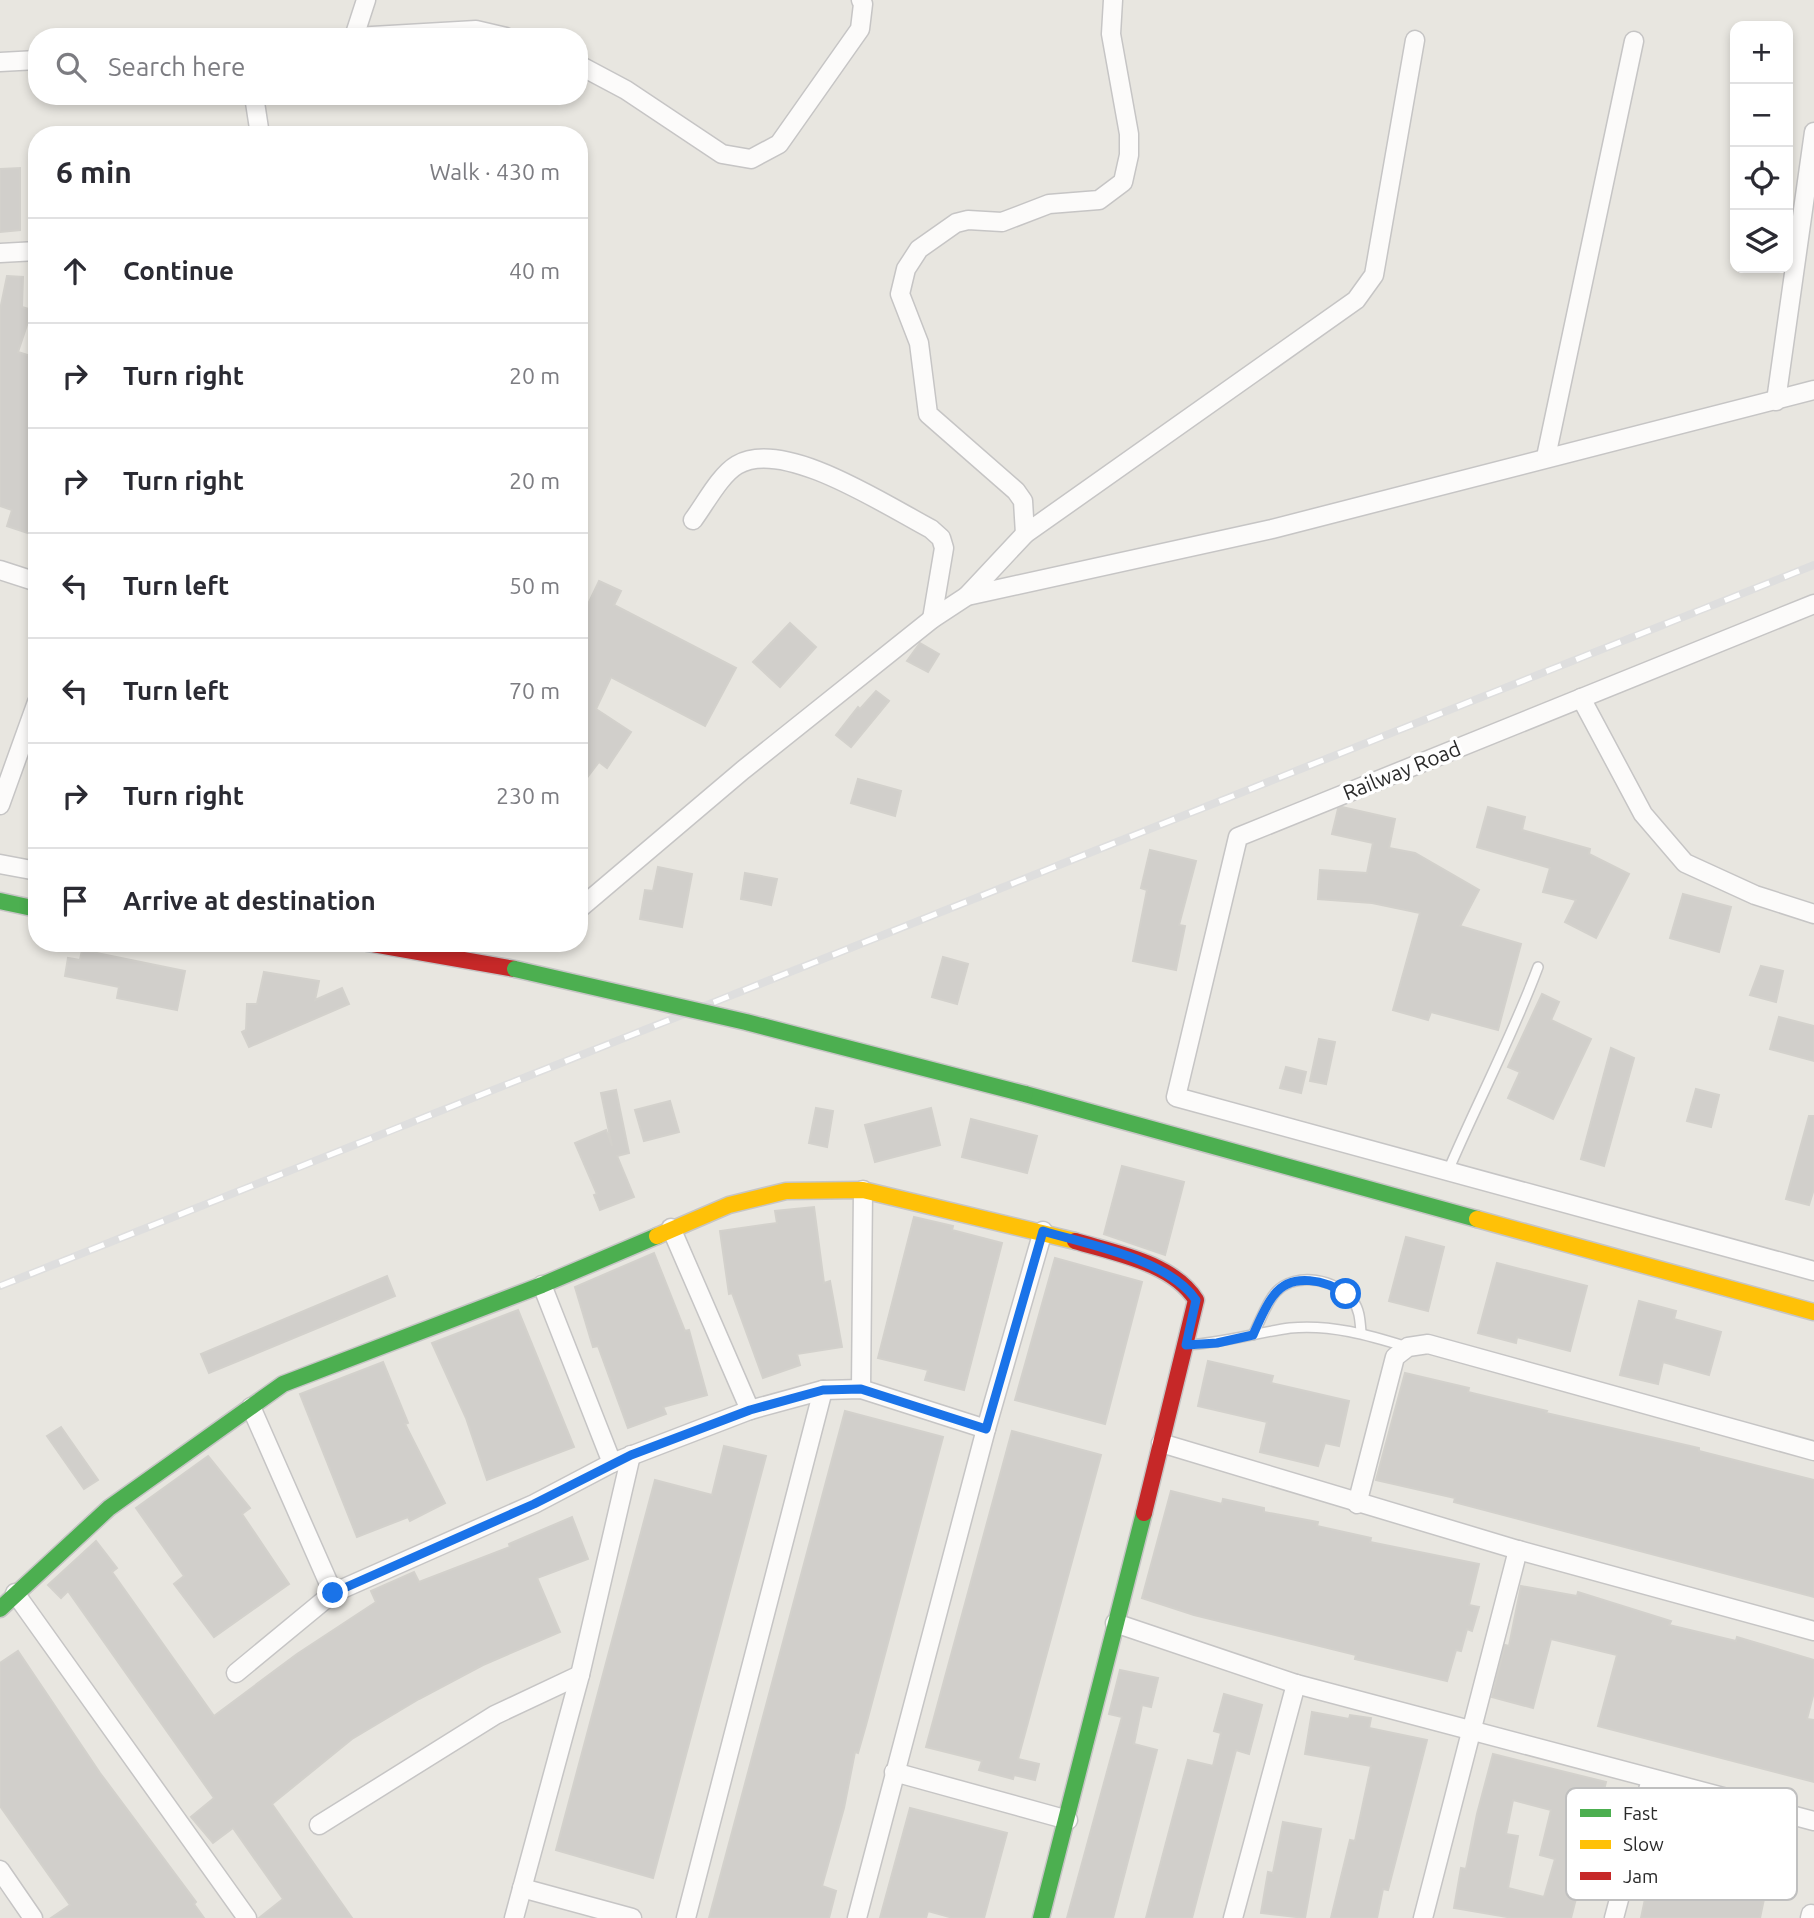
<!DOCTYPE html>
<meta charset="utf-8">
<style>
body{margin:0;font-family:Ubuntu,sans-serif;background:#f2f2f3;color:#2b2b33}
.controls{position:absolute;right:21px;top:21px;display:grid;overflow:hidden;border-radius:14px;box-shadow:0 4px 10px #0003}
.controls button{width:63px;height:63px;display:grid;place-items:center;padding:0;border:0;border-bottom:2px solid #e1e1e2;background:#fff;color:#2b2b33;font:35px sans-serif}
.stop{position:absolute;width:21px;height:21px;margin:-16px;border:5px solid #1a73e8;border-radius:50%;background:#fff}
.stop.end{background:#1a73e8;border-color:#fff;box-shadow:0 2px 7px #0008}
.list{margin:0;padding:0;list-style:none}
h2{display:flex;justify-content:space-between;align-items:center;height:91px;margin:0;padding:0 28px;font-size:30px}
h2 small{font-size:23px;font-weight:400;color:#7c7c81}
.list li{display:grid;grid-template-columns:46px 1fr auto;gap:21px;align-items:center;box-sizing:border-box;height:105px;padding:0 28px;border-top:2px solid #e1e1e2}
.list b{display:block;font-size:26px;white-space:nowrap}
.list em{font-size:23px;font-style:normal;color:#7c7c81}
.icon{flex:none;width:38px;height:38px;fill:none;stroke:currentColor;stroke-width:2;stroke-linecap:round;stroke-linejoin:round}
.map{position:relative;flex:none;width:1814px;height:1918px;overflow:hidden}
.search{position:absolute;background:#fff;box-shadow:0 4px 10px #0003;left:28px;top:28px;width:560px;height:77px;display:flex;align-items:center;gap:18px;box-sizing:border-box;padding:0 24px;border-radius:28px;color:#7c7c81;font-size:26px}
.panel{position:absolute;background:#fff;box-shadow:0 4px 10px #0003;left:28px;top:126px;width:560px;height:826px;border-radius:28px}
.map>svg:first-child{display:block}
</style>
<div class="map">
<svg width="1814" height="1918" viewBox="0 0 1814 1918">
<rect width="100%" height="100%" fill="#e8e6e0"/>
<!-- building -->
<g fill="#d1cfcb" stroke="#d3d1cc" stroke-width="2" fill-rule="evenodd">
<polygon points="20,168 20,230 0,232 0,169"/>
<polygon points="7,276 23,277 22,307 32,310 18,352 37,358 37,415 30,436 37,438 37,536 7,526 12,510 0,506 0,310"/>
<polygon points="599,581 621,591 614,605 736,668 705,726 611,677 596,709 631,732 607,768 599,762 579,788 579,623"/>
<polygon points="790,623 816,647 780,687 753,662"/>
<polygon points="920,643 939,654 928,672 907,661"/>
<polygon points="876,691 889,701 851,747 836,735 858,707 860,709"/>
<polygon points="858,779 901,791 895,816 851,803"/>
<polygon points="1342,807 1395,819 1389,848 1415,853 1479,890 1460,926 1521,944 1498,1030 1431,1012 1428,1020 1393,1010 1420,913 1372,903 1318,899 1320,870 1367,873 1373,843 1332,834 1338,809"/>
<polygon points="1488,807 1525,817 1522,830 1590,849 1589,854 1629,874 1596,938 1565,922 1576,900 1543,892 1550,868 1477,847"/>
<polygon points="1150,850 1196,861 1179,925 1185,926 1176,970 1133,961 1147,890 1141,888"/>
<polygon points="658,867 692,874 682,927 640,919 645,890 653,891"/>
<polygon points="745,873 777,879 771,905 741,899"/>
<polygon points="1683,894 1731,907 1719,952 1670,938"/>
<polygon points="82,950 185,971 177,1010 117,998 119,987 65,976 68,958 80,960"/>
<polygon points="943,957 968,964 957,1004 932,997"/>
<polygon points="1761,966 1783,971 1776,1002 1750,995"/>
<polygon points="264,972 319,981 315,1000 342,988 349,1004 249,1047 242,1032 246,1030 247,1004 257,1004"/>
<polygon points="1542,994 1559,1002 1551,1020 1591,1039 1553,1119 1508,1098 1520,1072 1508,1067"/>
<polygon points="1779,1017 1814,1026 1814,1061 1770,1049"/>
<polygon points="1319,1039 1335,1042 1326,1084 1310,1081"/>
<polygon points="1611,1048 1634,1058 1604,1166 1581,1159"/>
<polygon points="1286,1067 1306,1072 1301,1093 1280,1088"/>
<polygon points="1696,1089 1719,1095 1711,1127 1687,1121"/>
<polygon points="616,1090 629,1153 617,1156 634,1197 600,1210 594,1195 597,1194 575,1143 606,1130 612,1146 601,1093"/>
<polygon points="670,1101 679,1132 644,1141 635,1110"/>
<polygon points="816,1108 833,1111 827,1147 809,1143"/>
<polygon points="931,1108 940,1145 875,1162 865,1125"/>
<polygon points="1809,1116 1814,1116 1814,1189 1809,1205 1786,1199"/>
<polygon points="971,1119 1037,1136 1027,1173 962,1157"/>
<polygon points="1122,1166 1184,1182 1165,1255 1104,1234"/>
<polygon points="814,1207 824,1283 830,1281 842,1347 797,1354 800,1365 763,1378 732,1293 729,1294 720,1231 777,1223 775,1211"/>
<polygon points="914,1217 953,1226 952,1230 1002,1243 964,1390 925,1380 928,1370 878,1358"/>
<polygon points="1406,1237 1444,1247 1428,1311 1389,1301"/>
<polygon points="654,1253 685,1331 689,1330 707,1395 663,1407 666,1414 628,1428 598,1346 593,1347 575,1287"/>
<polygon points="1055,1258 1142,1282 1105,1424 1015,1400"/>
<polygon points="1497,1263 1587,1286 1570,1351 1517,1337 1516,1343 1478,1333"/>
<polygon points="387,1276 395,1296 209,1373 201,1354"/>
<polygon points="1639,1301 1676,1311 1674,1319 1721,1332 1709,1375 1663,1362 1658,1384 1620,1375"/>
<polygon points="518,1310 574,1447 487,1480 466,1418 432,1343"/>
<polygon points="1208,1361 1273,1376 1271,1383 1349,1401 1339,1446 1325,1443 1318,1466 1260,1452 1267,1422 1198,1406"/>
<polygon points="383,1362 408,1423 405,1424 445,1503 410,1521 408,1517 357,1537 300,1394"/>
<polygon points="1405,1373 1469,1388 1468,1392 1547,1411 1546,1413 1699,1448 1699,1451 1814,1480 1814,1597 1454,1502 1455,1498 1376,1480"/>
<polygon points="845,1411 943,1437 866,1725 858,1753 855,1752 844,1808 822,1886 836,1891 829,1918 709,1918"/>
<polygon points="61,1427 98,1480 84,1489 47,1436"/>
<polygon points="1012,1431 1101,1455 1018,1759 1039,1764 1035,1780 1014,1775 1013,1779 979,1770 982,1761 926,1747"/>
<polygon points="724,1446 766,1456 653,1878 556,1850 655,1480 712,1495"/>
<polygon points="208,1456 250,1508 242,1514 289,1584 214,1637 174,1584 184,1576 136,1508"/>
<polygon points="1171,1491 1222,1504 1223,1499 1264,1508 1264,1512 1318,1522 1317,1526 1371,1538 1370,1542 1479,1564 1469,1605 1479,1607 1472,1631 1467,1629 1461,1651 1456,1650 1447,1681 1355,1659 1356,1655 1194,1615 1142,1598"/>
<polygon points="572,1517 588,1559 537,1578 560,1632 483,1665 419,1699 352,1739 272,1804 352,1918 259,1918 283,1899 233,1828 213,1843 191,1817 214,1798 68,1591 61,1598 48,1585 96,1541 117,1568 112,1572 214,1716 297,1654 376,1602 371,1591 414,1572 419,1582 510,1547 509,1544"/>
<polygon points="1521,1586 1577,1596 1578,1592 1671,1621 1669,1625 1736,1641 1737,1637 1814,1660 1814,1692 1807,1719 1814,1720 1814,1782 1598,1726 1617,1655 1551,1639 1533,1708 1492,1697 1505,1645 1509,1646"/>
<polygon points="18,1651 100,1773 196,1902 194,1904 204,1918 51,1918 70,1905 0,1806 0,1663"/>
<polygon points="1120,1670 1158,1678 1151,1707 1142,1705 1134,1744 1157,1750 1113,1918 1067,1918 1122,1717 1109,1714"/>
<polygon points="1224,1694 1262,1705 1249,1754 1236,1750 1192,1918 1146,1918 1188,1760 1213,1766 1221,1733 1214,1731"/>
<polygon points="1312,1712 1349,1719 1350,1715 1371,1718 1369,1728 1427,1740 1388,1890 1383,1889 1377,1918 1331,1918 1350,1840 1355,1841 1371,1766 1305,1754"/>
<path d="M1493,1754L1606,1782L1571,1918H1513L1454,1908L1461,1868L1466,1869L1477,1814ZM1513,1800L1551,1810L1540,1855L1555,1859L1544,1897L1508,1888L1518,1836L1506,1834Z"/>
<polygon points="1670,1804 1752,1827 1750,1832 1784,1841 1774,1881 1768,1880 1760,1918 1641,1918 1652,1866 1655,1867"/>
<polygon points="910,1808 1007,1833 984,1918 953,1918 928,1911 926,1918 880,1918"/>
<polygon points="1283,1822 1321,1829 1305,1918 1261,1913 1268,1872 1273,1873"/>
</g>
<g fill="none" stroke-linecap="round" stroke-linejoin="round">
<!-- lane casing -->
<g stroke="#c6c5c5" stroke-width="12">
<g id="lane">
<path d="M1448,1171C1477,1103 1512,1037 1538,967"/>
<path d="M1253,1335C1260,1322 1266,1303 1276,1292C1296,1271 1337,1279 1353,1301C1360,1310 1360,1322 1361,1332"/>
<path d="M1187,1345C1222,1343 1255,1333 1290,1328C1330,1324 1369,1335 1407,1347"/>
</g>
</g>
<!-- street casing -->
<g stroke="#c6c5c5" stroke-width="21">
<g id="street">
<polyline points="354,37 366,0"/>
<polyline points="355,37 476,30 506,37"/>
<polyline points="0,62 37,60"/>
<polyline points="579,65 626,90 722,154 751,159 779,144 860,29 863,4 861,0"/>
<polyline points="254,96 260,135"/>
<polyline points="0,253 37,251"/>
<polyline points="1776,401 1814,132"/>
<polyline points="1546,457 1634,41"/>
<path d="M693,520C705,504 720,475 737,465C783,437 887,506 931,529L941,538L944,548L932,619"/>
<polyline points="1025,534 1023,501 1016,491 928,414 919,343 900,294 906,269 919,249 956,223 968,220 1002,222 1049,204 1099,200 1123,182 1129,155 1129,134 1111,34 1113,0"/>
<polyline points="0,570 37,582"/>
<polyline points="967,596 1025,534 1356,300 1374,275 1415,40"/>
<polyline points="1814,604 1238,837 1176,1097 1814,1271"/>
<polyline points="1581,698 1643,814 1685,863 1755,895 1814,914"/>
<polyline points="0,805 37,702"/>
<polyline points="0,864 37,871"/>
<polyline points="579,909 743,770 932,619 967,596 1272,529 1814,390"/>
<polyline points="671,1228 750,1410"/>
<polyline points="542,1285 612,1463"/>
<polyline points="861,1389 863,1190"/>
<polyline points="251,1407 333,1593"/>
<polyline points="1161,1443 1518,1550 1814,1631"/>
<polyline points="1357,1504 1395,1357 1408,1347 1428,1344 1814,1451"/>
<polyline points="15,1593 247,1918"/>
<polyline points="1115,1623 1296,1684 1814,1821"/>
<polyline points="236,1673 333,1593 534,1504 612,1463 750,1410 823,1390 861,1389 986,1429"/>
<polyline points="894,1772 1068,1820"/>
<polyline points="319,1825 495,1715 580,1675"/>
<polyline points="0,1870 33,1918"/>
<polyline points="522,1888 632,1918"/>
<polyline points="514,1918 580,1675 631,1455"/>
<polyline points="686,1918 823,1390"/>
<polyline points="857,1918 986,1429 1043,1231"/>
<polyline points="1233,1918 1296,1684"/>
<polyline points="1423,1918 1518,1550"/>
<polyline points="1614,1918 1651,1779"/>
<polyline points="1810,1918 1811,1914"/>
</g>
</g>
<!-- fast casing -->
<g stroke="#c6c5c5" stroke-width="19">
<g id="fast">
<polyline points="0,901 37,909"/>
<polyline points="1025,1094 1477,1219"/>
<polyline points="0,1609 109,1508 283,1384 542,1285 657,1236"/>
<polyline points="1041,1918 1144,1513"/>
</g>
</g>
<!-- slow casing -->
<g stroke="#c6c5c5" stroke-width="19">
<g id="slow">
<polyline points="1477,1219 1814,1312"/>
<polyline points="657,1236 729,1205 786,1191 863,1190 1075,1241"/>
</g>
</g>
<!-- jam casing -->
<g stroke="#c6c5c5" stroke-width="19">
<g id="jam">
<polyline points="367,943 515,969"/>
<path d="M1075,1241C1115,1253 1173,1263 1196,1300L1144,1513"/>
</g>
</g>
<!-- lane -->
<use href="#lane" stroke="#fcfbfa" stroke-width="9"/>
<!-- street -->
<use href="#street" stroke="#fcfbfa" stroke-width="18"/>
<!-- fast -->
<use href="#fast" stroke="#4caf50" stroke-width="16"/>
<!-- slow -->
<use href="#slow" stroke="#ffc107" stroke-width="16"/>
<!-- jam -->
<use href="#jam" stroke="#c62828" stroke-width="16"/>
<!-- rail casing -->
<g stroke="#dedede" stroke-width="8">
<polyline id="rail" points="0,1286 1814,565"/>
</g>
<!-- rail -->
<use href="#rail" stroke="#fff" stroke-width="5" stroke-dasharray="16" stroke-linecap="butt"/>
<!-- fast-bridge casing -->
<g stroke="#c6c5c5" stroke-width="19" stroke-linecap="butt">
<polyline id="fast-bridge" points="515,969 746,1022 1025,1094"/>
</g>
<!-- fast-bridge -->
<use href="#fast-bridge" stroke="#4caf50" stroke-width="16"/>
</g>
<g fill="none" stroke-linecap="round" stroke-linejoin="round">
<!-- route -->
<path stroke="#1a73e8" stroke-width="9" d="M333,1593L534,1504L631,1455L750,1410L823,1390L861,1389L986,1429L1043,1231C1089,1245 1168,1259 1196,1300L1186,1345L1217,1343L1253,1335C1259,1322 1265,1306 1274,1295C1292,1271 1327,1281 1346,1294"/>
</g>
<g text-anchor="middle" stroke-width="7" stroke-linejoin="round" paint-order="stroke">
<!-- street labels -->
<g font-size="21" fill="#2a2a2a" stroke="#fff">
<text transform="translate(1402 771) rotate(-22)" y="7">Railway Road</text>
</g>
</g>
<!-- legend -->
<rect x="1566" y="1788" width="231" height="112" rx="10" fill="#fff" stroke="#bfbfbf" stroke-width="2"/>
<rect x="1580" y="1809" width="31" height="8" fill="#4caf50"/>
<rect x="1580" y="1840" width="31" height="9" fill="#ffc107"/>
<rect x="1580" y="1872" width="31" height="8" fill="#c62828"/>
<g font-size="19" fill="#2a2a2a">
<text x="1623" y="1820">Fast</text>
<text x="1623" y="1851">Slow</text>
<text x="1623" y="1883">Jam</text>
</g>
</svg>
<div class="controls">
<button>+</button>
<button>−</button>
<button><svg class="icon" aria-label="locate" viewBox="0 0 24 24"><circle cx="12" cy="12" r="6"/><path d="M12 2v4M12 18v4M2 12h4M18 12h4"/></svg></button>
<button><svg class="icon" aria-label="layers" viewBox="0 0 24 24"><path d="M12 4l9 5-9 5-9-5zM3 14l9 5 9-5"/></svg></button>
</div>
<div class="stop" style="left:1346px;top:1294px"></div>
<div class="stop end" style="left:333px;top:1593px"></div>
<div class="search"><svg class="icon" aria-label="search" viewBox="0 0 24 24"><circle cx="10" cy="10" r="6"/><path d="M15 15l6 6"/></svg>Search here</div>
<section class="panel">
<h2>6 min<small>Walk · 430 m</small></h2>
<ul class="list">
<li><svg class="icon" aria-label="ahead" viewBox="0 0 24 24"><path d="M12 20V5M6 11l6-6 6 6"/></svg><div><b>Continue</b></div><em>40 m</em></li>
<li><svg class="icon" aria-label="right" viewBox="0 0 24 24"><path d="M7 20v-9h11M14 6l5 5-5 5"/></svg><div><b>Turn right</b></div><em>20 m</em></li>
<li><svg class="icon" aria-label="right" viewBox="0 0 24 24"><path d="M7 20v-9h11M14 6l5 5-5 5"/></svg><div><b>Turn right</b></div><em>20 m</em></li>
<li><svg class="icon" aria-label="left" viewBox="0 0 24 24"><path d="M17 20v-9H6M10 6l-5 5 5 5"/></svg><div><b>Turn left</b></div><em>50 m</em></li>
<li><svg class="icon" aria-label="left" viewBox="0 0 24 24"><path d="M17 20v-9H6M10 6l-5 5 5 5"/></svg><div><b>Turn left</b></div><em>70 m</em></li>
<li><svg class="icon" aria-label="right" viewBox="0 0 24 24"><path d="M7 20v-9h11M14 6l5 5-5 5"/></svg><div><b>Turn right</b></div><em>230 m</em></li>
<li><svg class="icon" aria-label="arrive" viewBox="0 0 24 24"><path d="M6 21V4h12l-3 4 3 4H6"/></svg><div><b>Arrive at destination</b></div></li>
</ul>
</section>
</div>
